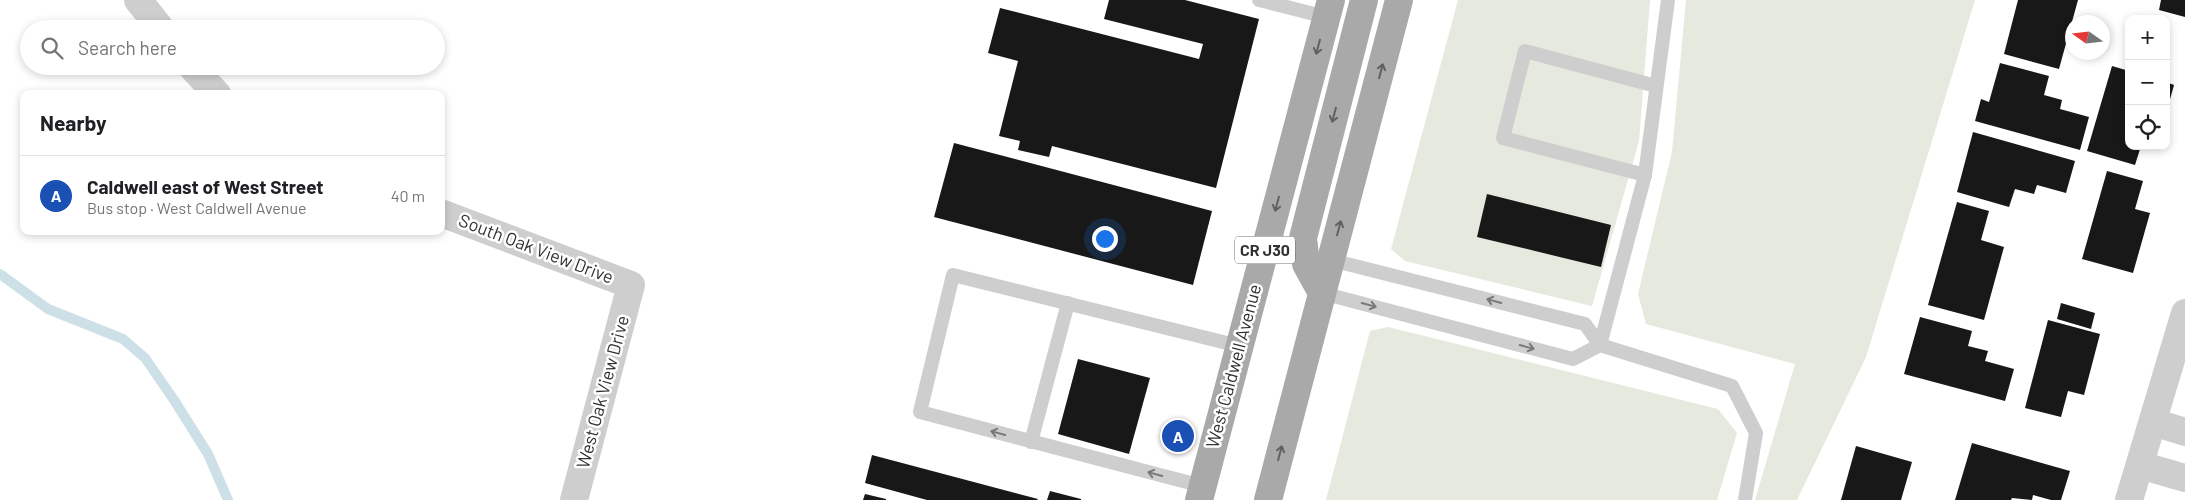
<!DOCTYPE html>
<meta charset="utf-8">
<style>
body{margin:0;font-family:Barlow,sans-serif;background:#f6f6f6;color:#202124}
.controls{position:absolute;right:15px;top:15px;display:grid;overflow:hidden;border-radius:10px;box-shadow:0 2px 8px #0003}
.controls button{width:45px;height:45px;display:grid;place-items:center;padding:0;border:0;border-bottom:1px solid #e0e0e0;background:#fff;color:#202124;font:25px sans-serif}
.compass{position:absolute;left:2065px;top:15px;width:45px;height:45px;border-radius:50%;background:#fff;box-shadow:0 2px 8px #0003;rotate:284deg}
.you{position:absolute;left:1104px;top:238px;width:18px;height:18px;margin:-12px;border:4px solid #fff;border-radius:50%;background:#1a73e8;box-shadow:0 0 0 8px #1a73e833}
.badge{display:grid;place-items:center;width:32px;height:32px;border-radius:50%;background:#0b8043;color:#fff;font-size:16px;font-weight:700}
.pin{position:absolute;translate:-50% -50%;border:2px solid #fff;box-shadow:0 1px 5px #0006}
.list{margin:0;padding:0;list-style:none}
h2{display:flex;justify-content:space-between;align-items:center;height:65px;margin:0;padding:0 20px;font-size:21px}
h2 small{font-size:16px;font-weight:400;color:#757577}
.list li{display:grid;grid-template-columns:32px 1fr auto;gap:15px;align-items:center;box-sizing:border-box;height:80px;padding:0 20px;border-top:1px solid #e0e0e0}
.list b{display:block;font-size:19px;white-space:nowrap}
.list p{margin:0;font-size:16px;white-space:nowrap;color:#757577}
.list em{font-size:16px;font-style:normal;color:#757577}
.icon{flex:none;width:28px;height:28px;fill:none;stroke:currentColor;stroke-width:2;stroke-linecap:round;stroke-linejoin:round}
.map{position:relative;flex:none;width:2185px;height:500px;overflow:hidden}
.search{position:absolute;background:#fff;box-shadow:0 2px 8px #0003;left:20px;top:20px;width:425px;height:55px;display:flex;align-items:center;gap:12px;box-sizing:border-box;padding:0 18px;border-radius:28px;color:#757577;font-size:19px}
.panel{position:absolute;background:#fff;box-shadow:0 2px 8px #0003;left:20px;top:90px;width:425px;height:145px;border-radius:10px}
.map>svg:first-child{display:block}
</style>
<div class="map">
<svg width="2185" height="500" viewBox="0 0 2185 500">
<rect width="100%" height="100%" fill="#fff"/>
<!-- green -->
<g fill="#e5e9de">
<polygon points="1458,0 1650,0 1639,141 1592,306 1405,261 1391,249"/>
<polygon points="1686,0 1975,0 1866,357 1797,500 1755,500 1795,364 1646,324 1638,294 1672,152"/>
<polygon points="1388,327 1718,409 1737,433 1717,500 1326,500 1370,331"/>
</g>
<g fill="none" stroke-linecap="round" stroke-linejoin="round">
<!-- stream -->
<polyline stroke="#cddfe7" stroke-width="10" points="0,274 48,309 123,339 145,358 174,400 208,454 228,500"/>
</g>
<!-- building -->
<g fill="#181818">
<polygon points="1109,0 1185,0 1259,19 1216,188 1052,146 1049,157 1018,150 1020,141 999,136 1018,61 988,53 1000,8 1199,59 1203,44 1104,19"/>
<polygon points="2018,0 2078,0 2059,69 2004,54"/>
<polygon points="2161,0 2185,0 2185,17 2159,10"/>
<polygon points="2000,63 2049,76 2044,95 2062,100 2060,109 2089,117 2080,150 1975,121 1981,99 1989,102"/>
<polygon points="2112,66 2129,71 2129,146 2141,146 2135,165 2087,151"/>
<polygon points="2166,82 2174,85 2167,110 2166,110"/>
<polygon points="1973,132 2075,161 2066,193 2037,185 2034,194 2015,189 2009,207 1957,192"/>
<polygon points="954,143 1212,211 1193,285 934,217"/>
<polygon points="2107,171 2143,181 2135,209 2150,213 2133,273 2082,259"/>
<polygon points="1487,194 1611,225 1601,267 1477,237"/>
<polygon points="1957,202 1989,211 1981,240 2004,247 1984,320 1928,305"/>
<polygon points="2061,303 2095,313 2091,329 2057,319"/>
<polygon points="1920,317 1972,331 1968,346 1988,351 1985,361 2014,369 2005,401 1904,374"/>
<polygon points="2048,320 2100,334 2084,395 2068,391 2061,417 2025,408"/>
<polygon points="1078,359 1150,378 1129,454 1058,434"/>
<polygon points="1972,443 2070,471 2061,500 2051,500 2033,495 2032,500 2012,498 2011,500 1955,500"/>
<polygon points="1856,446 1912,462 1901,500 1841,500"/>
<polygon points="872,455 1038,499 1037,500 927,500 865,483"/>
<polygon points="1050,491 1081,499 1081,500 1047,500"/>
<polygon points="865,494 886,499 886,500 863,500"/>
</g>
<g fill="none" stroke-linecap="round" stroke-linejoin="round">
<!-- lane -->
<g stroke="#cecece" stroke-width="14">
<polyline points="1259,0 1326,17"/>
<polyline points="1668,0 1645,175 1600,345 1732,386 1756,433 1745,500"/>
<polyline points="1645,175 1503,138 1525,51 1656,86"/>
<polyline points="1322,293 1573,359 1600,345 1585,324 1331,260"/>
<polyline points="1031,442 1068,303"/>
<polyline points="1202,486 920,412 953,275 1239,346"/>
</g>
<!-- street -->
<g stroke="#cecece" stroke-width="28">
<polyline points="138,0 161,29"/>
<polyline points="191,66 217,94"/>
<polyline points="441,213 631,285 574,500"/>
<polyline points="2153,422 2185,432"/>
<polyline points="2140,465 2185,478"/>
<polyline points="2129,500 2185,313"/>
</g>
<!-- primary -->
<g stroke="#a9a9a9" stroke-width="28">
<polyline points="1322,293 1306,264 1303,238 1364,0"/>
<polyline points="1199,500 1331,0"/>
<polyline points="1268,500 1399,0"/>
</g>
</g>
<!-- one-way arrows -->
<defs><path id="oneway-shaft" d="M-6 0H5M1.5-3L5.5 0L1.5 3" fill="none" stroke-width="1.6" stroke-linecap="round" stroke-linejoin="round" transform="scale(1.25)"/></defs>
<g stroke="#616161">
<use href="#oneway-shaft" transform="translate(1318 47) rotate(105)"/>
<use href="#oneway-shaft" transform="translate(1381 71) rotate(-75)"/>
<use href="#oneway-shaft" transform="translate(1334 115) rotate(105)"/>
<use href="#oneway-shaft" transform="translate(1277 204) rotate(105)"/>
<use href="#oneway-shaft" transform="translate(1339 228) rotate(-75)"/>
<use href="#oneway-shaft" transform="translate(1280 453) rotate(-75)"/>
</g>
<g stroke="#787878">
<use href="#oneway-shaft" transform="translate(1494 301) rotate(-165)"/>
<use href="#oneway-shaft" transform="translate(1369 305) rotate(15)"/>
<use href="#oneway-shaft" transform="translate(1527 347) rotate(15)"/>
<use href="#oneway-shaft" transform="translate(998 433) rotate(-165)"/>
<use href="#oneway-shaft" transform="translate(1155 474) rotate(-165)"/>
</g>
<g text-anchor="middle" stroke-width="5" stroke-linejoin="round" paint-order="stroke">
<!-- shield labels -->
<rect fill="#fff" stroke="#6f6f6f" stroke-width="1" x="1235" y="236.5" width="60" height="27" rx="4"/>
<g font-size="16" font-weight="bold" fill="#313131">
<text x="1265" y="256">CR J30</text>
</g>
<!-- street labels -->
<g font-size="18" fill="#313131" stroke="#fff">
<text transform="translate(536 249) rotate(21)" y="6">South Oak View Drive</text>
<text transform="translate(1234 366) rotate(-75)" y="6">West Caldwell Avenue</text>
<text transform="translate(603 392) rotate(-75)" y="6">West Oak View Drive</text>
</g>
</g>
</svg>
<div class="controls">
<button>+</button>
<button>−</button>
<button><svg class="icon" aria-label="locate" viewBox="0 0 24 24"><circle cx="12" cy="12" r="6"/><path d="M12 2v4M12 18v4M2 12h4M18 12h4"/></svg></button>
</div>
<svg class="compass" viewBox="-18 -18 36 36"><path d="M0-13l5 13h-10z" fill="#e53935"/><path d="M0 13l5-13h-10z" fill="#757577"/></svg>
<div class="you"></div>
<div class="pin badge" style="left:1178px;top:436px;background:#1a4fb4">A</div>
<div class="search"><svg class="icon" aria-label="search" viewBox="0 0 24 24"><circle cx="10" cy="10" r="6"/><path d="M15 15l6 6"/></svg>Search here</div>
<section class="panel">
<h2>Nearby<small></small></h2>
<ul class="list">
<li><span class="badge" style="background:#1a4fb4">A</span><div><b>Caldwell east of West Street</b><p>Bus stop · West Caldwell Avenue</p></div><em>40 m</em></li>
</ul>
</section>
</div>
